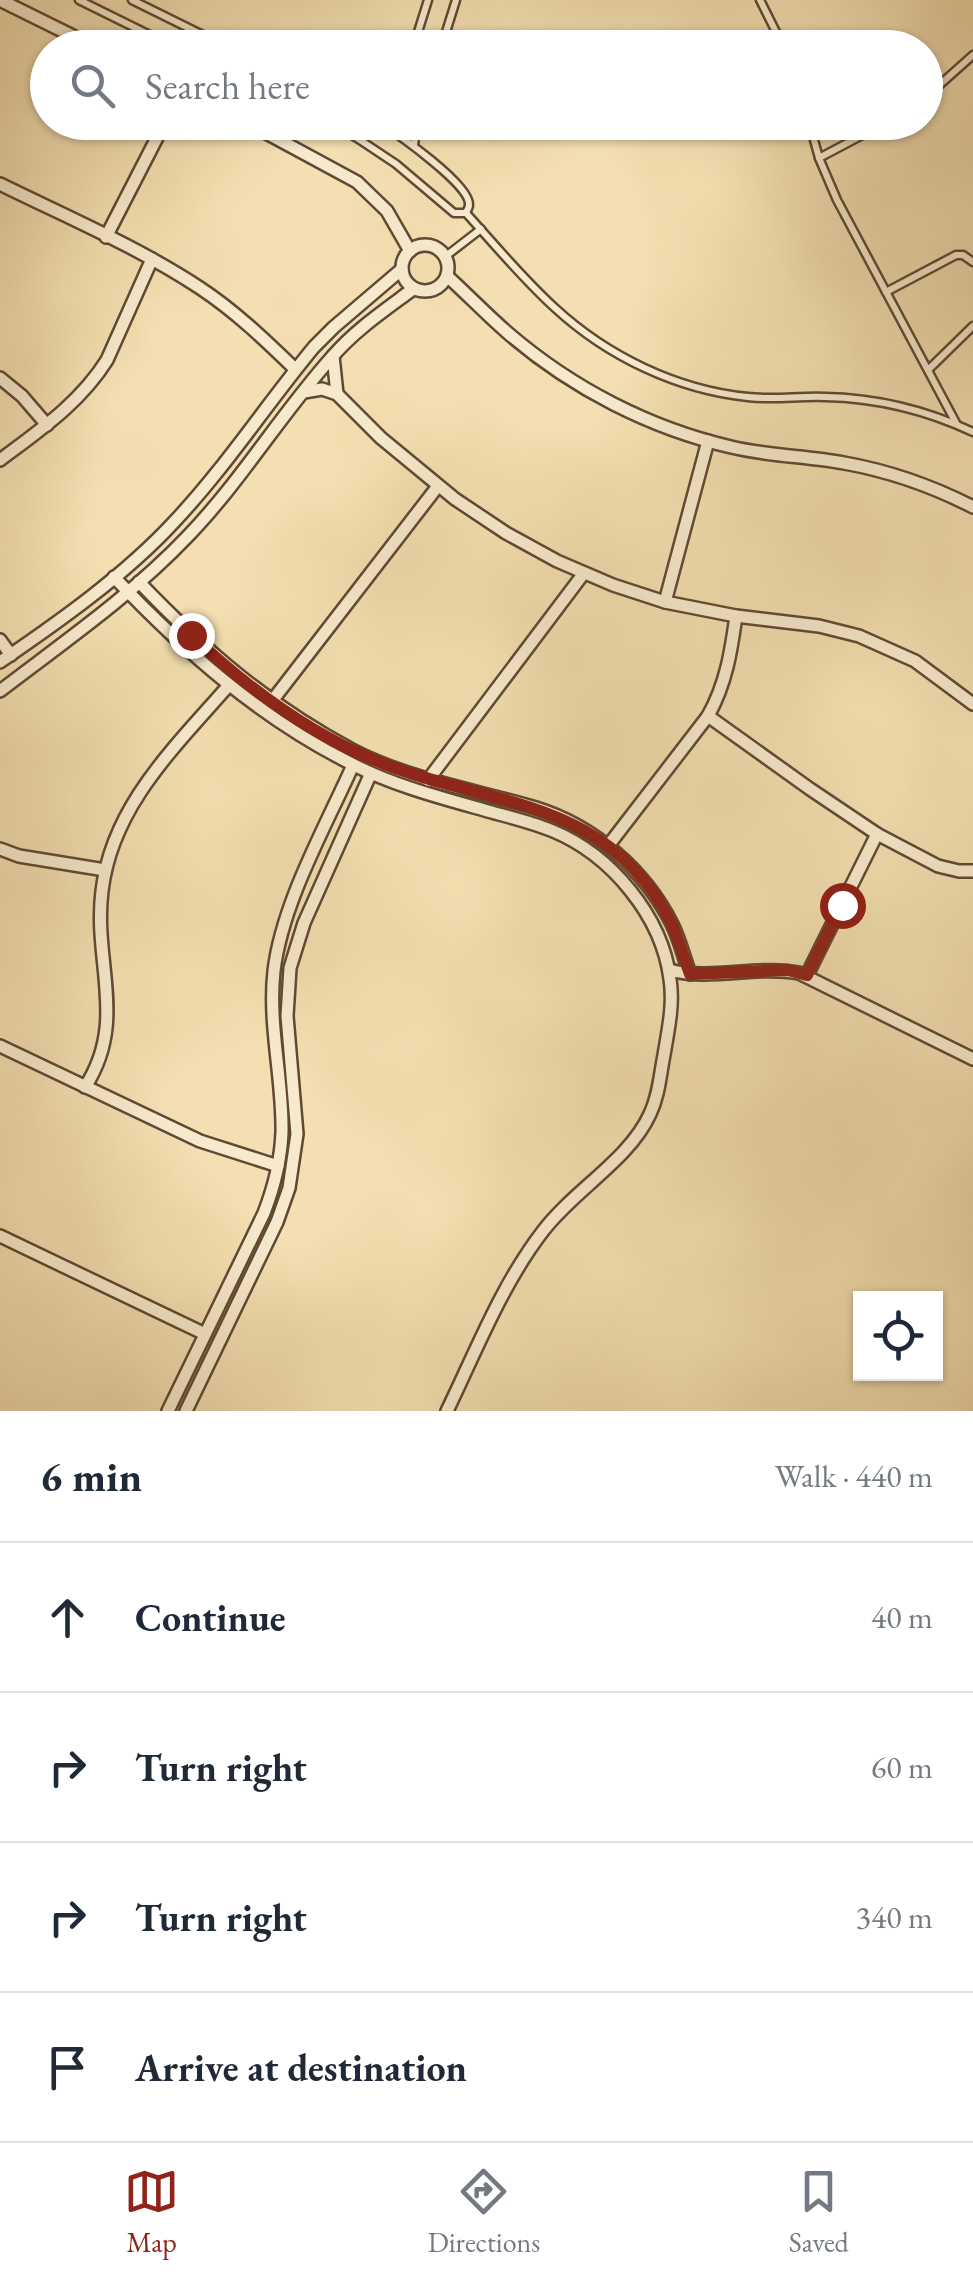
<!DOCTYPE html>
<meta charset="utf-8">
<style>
body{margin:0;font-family:"EB Garamond",serif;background:#f2f2f3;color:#1f2937}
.controls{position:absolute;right:30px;bottom:30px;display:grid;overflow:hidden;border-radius:0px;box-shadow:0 2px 8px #0004}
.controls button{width:90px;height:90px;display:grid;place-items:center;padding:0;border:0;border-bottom:2px solid #e0e1e3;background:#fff;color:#1f2937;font:50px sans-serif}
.stop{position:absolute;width:30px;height:30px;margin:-22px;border:8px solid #8f2418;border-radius:50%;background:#fff}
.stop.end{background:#8f2418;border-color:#fff;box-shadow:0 2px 10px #0008}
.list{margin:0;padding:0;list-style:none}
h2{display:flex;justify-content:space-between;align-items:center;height:130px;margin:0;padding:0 40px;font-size:42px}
h2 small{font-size:32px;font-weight:400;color:#747a83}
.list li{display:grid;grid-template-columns:65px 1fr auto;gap:30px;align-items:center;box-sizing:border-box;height:150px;padding:0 40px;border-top:2px solid #e0e1e3}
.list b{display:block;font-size:38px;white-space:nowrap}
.list em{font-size:32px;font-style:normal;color:#747a83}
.icon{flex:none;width:55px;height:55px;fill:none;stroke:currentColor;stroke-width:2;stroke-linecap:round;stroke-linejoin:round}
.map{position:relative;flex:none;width:973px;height:1411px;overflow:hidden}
.search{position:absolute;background:#fff;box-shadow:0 2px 8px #0004;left:30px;right:30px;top:30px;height:110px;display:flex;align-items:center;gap:25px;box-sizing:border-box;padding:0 35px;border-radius:55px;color:#747a83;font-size:38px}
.sheet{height:730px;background:#fff}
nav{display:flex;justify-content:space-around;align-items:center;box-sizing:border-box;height:140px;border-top:2px solid #e0e1e3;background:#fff;font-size:28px;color:#747a83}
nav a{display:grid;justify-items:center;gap:5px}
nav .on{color:#8f2418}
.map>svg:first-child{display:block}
</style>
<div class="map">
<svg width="973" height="1411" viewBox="0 0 973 1411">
<rect width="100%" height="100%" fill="#f3dfb1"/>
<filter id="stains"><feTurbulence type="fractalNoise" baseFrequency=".002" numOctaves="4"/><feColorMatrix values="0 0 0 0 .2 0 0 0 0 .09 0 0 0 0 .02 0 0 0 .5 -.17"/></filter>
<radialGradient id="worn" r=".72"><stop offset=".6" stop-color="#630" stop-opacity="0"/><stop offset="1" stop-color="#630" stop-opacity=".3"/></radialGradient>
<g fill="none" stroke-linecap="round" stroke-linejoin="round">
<!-- lane casing -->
<g stroke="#604934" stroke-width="11">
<g id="lane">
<polyline points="79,0 176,48"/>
<polyline points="132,0 229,48"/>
<polyline points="760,0 784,48"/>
<polyline points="413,48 428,0"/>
<polyline points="441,48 456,0"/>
<polyline points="926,97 973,55"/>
<path d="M328,122L357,138L396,164L454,213H466C467,210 469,208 469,205C471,185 396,133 379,122"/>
<polyline points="809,122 819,158 837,200 956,423"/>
<polyline points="414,145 417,122"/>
<polyline points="819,158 887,122"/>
<path d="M466,213C495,245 523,279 555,308C607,356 677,390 748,397C773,400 799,396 825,397C877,398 926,410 973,432"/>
<polyline points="446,256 481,229"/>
<polyline points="886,292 956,255 963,255 973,262"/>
<polyline points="928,370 973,326"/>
</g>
</g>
<!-- street casing -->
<g stroke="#604934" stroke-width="16">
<g id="street">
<polyline points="0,0 97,48"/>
<polyline points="246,122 357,182 387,211 410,251"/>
<path d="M0,184C67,217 138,247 200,288C235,311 266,341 295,369"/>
<polyline points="106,237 165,122"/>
<circle cx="425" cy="268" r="23"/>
<path d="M447,276C468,295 488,316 509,334C572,388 649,428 731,447C768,456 806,456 844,463C889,471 932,486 973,507"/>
<polyline points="333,356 337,394"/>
<polyline points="0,378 22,396 47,425"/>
<polyline points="304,392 322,389 337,394 381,438 455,499 506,533 557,561 613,585 665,602 736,616 819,626 859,636 915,661 973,704"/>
<path d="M0,460C40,430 80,403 107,360L152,259"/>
<path d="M114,577C184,651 260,718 352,764C397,787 446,799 495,813C514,818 534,823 553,831C611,855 662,916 670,979C674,1005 668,1030 664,1055C660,1075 659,1095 650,1114C629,1160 574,1190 543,1231C502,1284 476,1351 447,1411"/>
<path d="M139,582C204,650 270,707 354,751C411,780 475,790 536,808C594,826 645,870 672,924C680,940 684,958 690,974"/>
<polyline points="665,602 708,441"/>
<polyline points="0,640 11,655"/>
<path d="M0,662C60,621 125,575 174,522C225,468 266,405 314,347L334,327L402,269"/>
<path d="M0,691C64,642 132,595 188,536C241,481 281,414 332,357C355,330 385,310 413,289"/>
<polyline points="272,701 438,486"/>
<polyline points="708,716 810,789 877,834 938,866 959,871 973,871"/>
<polyline points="428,780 584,573"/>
<path d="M608,846L708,716C726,684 731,652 736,616"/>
<polyline points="0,849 19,856 105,870"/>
<path d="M669,970C712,981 756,965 799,973L973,1059"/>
<polyline points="807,975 877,834"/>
<polyline points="0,1046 200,1141 278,1166"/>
<path d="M85,1087C128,1021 93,962 102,891C112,806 175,747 229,685"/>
<polyline points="0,1236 205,1334"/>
<path d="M168,1411L264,1213C274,1187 281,1160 282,1132C283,1078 268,1025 274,971C282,903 325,828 353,765"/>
<polyline points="186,1411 277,1222 289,1188 297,1134 287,1016 290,968 304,923 371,773"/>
</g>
</g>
<!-- lane -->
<use href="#lane" stroke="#f7eacc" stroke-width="6"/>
<!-- street -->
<use href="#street" stroke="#f7eacc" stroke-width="11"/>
</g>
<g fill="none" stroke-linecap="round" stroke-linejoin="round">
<!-- route -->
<path stroke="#8f2418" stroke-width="12" d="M191,635C243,684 306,732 374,760C488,807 608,796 672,924C679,940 684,958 690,974L788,970L807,975L842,905"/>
</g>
<rect width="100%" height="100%" filter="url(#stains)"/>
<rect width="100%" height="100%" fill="url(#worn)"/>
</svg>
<div class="controls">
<button><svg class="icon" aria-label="locate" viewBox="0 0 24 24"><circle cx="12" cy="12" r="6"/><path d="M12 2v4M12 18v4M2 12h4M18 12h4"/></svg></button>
</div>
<div class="stop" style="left:842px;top:905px"></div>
<div class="stop end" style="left:191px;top:635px"></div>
<div class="search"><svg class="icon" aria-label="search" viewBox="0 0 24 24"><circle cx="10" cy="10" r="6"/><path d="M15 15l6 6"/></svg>Search here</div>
</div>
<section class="sheet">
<h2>6 min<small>Walk · 440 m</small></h2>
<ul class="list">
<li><svg class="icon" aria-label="ahead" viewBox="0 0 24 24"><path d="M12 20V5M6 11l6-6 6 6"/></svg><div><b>Continue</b></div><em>40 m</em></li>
<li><svg class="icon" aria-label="right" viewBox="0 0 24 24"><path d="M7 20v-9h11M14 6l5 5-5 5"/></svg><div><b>Turn right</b></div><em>60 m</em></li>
<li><svg class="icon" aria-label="right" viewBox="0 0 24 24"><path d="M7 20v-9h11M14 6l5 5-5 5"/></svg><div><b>Turn right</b></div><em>340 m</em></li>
<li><svg class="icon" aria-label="arrive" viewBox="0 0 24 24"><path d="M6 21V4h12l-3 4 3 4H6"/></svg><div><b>Arrive at destination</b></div></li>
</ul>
</section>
<nav>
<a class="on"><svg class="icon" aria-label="map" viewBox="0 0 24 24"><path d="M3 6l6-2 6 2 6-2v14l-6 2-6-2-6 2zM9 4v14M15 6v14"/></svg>Map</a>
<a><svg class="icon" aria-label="directions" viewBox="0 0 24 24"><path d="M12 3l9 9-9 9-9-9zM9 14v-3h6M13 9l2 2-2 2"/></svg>Directions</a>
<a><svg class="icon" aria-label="saved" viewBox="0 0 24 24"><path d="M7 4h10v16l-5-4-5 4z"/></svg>Saved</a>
</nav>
